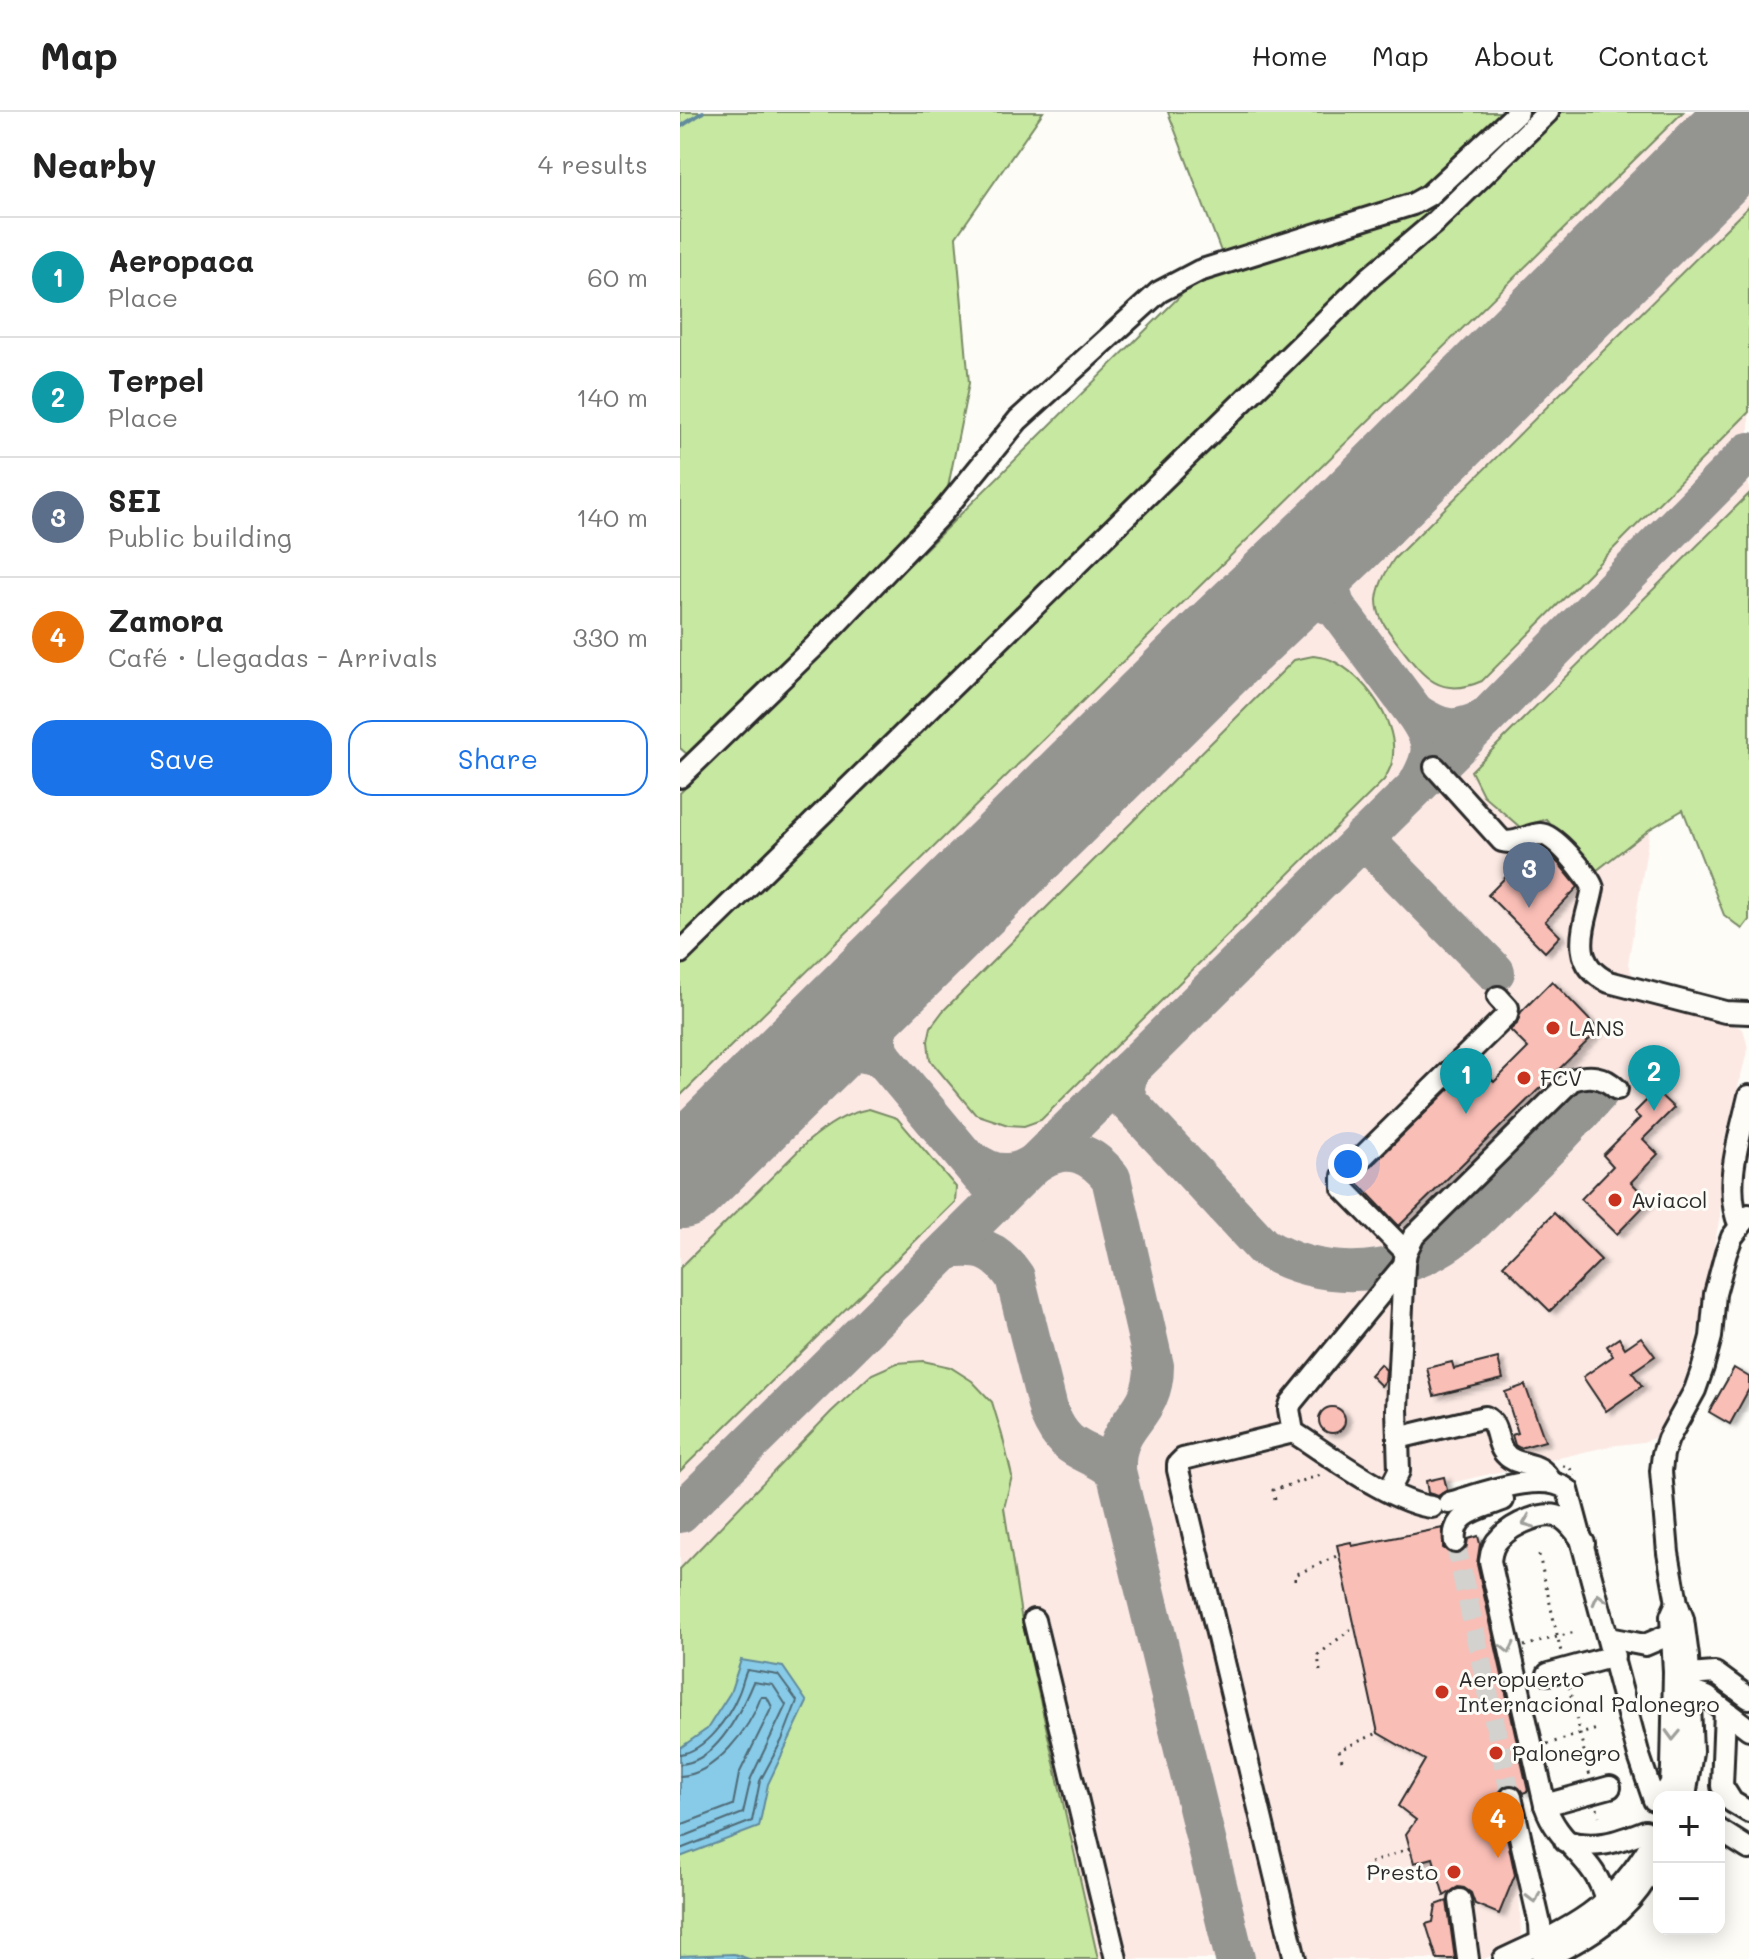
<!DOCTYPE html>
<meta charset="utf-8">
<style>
body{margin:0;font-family:Mali,sans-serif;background:#f2f2f2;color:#222}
.controls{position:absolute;right:24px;bottom:24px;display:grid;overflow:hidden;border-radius:16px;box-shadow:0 4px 20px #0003}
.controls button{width:72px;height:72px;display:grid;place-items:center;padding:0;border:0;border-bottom:2px solid #e0e0e0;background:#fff;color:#222;font:40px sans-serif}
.you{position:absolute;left:668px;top:1052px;width:28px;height:28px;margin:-20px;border:6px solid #fff;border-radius:50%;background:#1a73e8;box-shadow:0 0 0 12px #1a73e833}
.badge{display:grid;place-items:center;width:52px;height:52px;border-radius:50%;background:#1a73e8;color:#fff;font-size:26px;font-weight:700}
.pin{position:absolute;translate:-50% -66px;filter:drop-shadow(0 2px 4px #0008)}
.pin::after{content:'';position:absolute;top:42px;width:28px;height:24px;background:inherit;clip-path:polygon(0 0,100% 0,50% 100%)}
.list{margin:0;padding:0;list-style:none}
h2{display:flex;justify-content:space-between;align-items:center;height:104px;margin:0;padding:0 32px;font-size:34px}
h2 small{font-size:26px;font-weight:400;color:#767676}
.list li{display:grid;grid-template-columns:52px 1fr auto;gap:24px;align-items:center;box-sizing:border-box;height:120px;padding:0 32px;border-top:2px solid #e0e0e0}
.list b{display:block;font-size:30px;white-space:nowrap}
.list p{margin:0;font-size:26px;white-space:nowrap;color:#767676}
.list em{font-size:26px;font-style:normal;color:#767676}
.actions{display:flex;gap:16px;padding:24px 32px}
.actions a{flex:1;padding:18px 0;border:2px solid #1a73e8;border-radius:24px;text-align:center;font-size:28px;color:#1a73e8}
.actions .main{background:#1a73e8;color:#fff}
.map{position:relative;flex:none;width:1069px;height:1847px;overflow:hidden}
header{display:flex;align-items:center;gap:48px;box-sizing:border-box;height:112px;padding:0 40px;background:#fff;border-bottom:2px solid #e0e0e0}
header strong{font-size:38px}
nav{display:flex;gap:44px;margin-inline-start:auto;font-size:28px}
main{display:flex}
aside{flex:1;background:#fff}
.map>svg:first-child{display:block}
</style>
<header>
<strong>Map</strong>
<nav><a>Home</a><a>Map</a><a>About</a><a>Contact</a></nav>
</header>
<main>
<aside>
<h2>Nearby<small>4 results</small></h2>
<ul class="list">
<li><span class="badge" style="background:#0f9aa8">1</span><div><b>Aeropaca</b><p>Place</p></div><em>60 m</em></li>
<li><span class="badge" style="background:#0f9aa8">2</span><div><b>Terpel</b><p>Place</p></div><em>140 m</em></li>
<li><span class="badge" style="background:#5c6f8a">3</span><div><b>SEI</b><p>Public building</p></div><em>140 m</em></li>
<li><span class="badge" style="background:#e8710a">4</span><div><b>Zamora</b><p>Café · Llegadas - Arrivals</p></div><em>330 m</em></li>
</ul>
<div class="actions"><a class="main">Save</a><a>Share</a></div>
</aside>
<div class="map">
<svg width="1069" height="1847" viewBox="0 0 1069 1847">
<defs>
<filter id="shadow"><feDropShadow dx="5.5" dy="3" stdDeviation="2" flood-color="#0004"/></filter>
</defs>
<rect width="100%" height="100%" fill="#fdfcf7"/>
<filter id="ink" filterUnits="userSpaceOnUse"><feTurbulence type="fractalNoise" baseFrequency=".0125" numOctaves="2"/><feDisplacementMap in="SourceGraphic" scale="16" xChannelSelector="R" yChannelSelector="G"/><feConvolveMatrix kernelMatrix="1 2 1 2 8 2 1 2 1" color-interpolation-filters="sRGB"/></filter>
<g filter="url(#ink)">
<!-- built -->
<polygon fill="#fce9e4" points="847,0 1069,0 1069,808 1062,817 1044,803 1003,698 970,717 948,852 954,867 1063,917 1068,936 1045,1026 1040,1059 1040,1104 1013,1242 995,1297 974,1326 963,1330 930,1334 754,1375 768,1432 798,1424 855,1676 826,1687 823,1694 838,1753 841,1823 828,1836 804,1847 0,1847 0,681 507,177 747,97"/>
<!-- green -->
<g fill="#c7e8a0" stroke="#798a66" stroke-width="2">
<polygon points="0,0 363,0 276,125 289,271 263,400 16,650 0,636"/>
<polygon points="488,0 838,0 749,83 545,150"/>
<path d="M847,0H1003L0,984V681L507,177C575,134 673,128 747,97Z"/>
<path d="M1069,94V300L802,569C759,588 742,563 719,533C709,519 697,507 697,488C698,474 706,459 714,447Z"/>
<polygon points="1069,382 1069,808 1062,817 1044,803 1003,698 970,717 912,762 866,707 841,716 803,683 791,659"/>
<path d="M633,544C639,545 646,545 651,548C685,563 720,612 712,650C711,656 707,662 704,668L361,1008L344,1014L328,1013L295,1002L250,948L248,929L251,915L263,899L614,548Z"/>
<path d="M189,997L217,1006L276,1075L275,1090L0,1359V1156L127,1030C147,1014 163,1002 189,997Z"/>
<polygon points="243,1249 270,1255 292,1269 312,1290 322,1323 332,1364 324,1396 341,1503 418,1847 0,1847 0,1457 151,1300 192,1262 217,1251"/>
</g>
<!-- water -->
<g fill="#87cbe8" stroke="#628b9c" stroke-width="2">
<polygon points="61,1548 103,1555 127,1590 88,1672 79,1715 0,1745 0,1636 27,1617 50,1581"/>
<polygon points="54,1842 69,1847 0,1847 0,1844"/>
</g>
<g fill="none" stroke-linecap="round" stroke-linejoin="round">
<!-- shore -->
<g stroke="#506b77" stroke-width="2">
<path d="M0,1642C25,1639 49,1605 58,1583C62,1575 63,1566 67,1558L98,1563L117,1589L102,1628L80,1669L72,1709L0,1737"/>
<path d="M0,1652C37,1650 61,1599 73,1570L93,1573L106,1593L71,1666L63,1701L0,1726"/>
<path d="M0,1664C35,1663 70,1616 81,1585H87L92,1595L59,1662L53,1693L0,1713"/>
</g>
<!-- stream -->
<polyline stroke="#628b9c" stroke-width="4" points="0,15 23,0"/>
<!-- taxiway -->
<g stroke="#949491" stroke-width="40">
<polyline points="1066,16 1069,15"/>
<path d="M584,493C609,481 629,486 655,494C646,465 647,451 658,423"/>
<polyline points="655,494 735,601"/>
<path d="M739,670C756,640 754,629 735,601C763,619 774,621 805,607"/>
<polyline points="683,726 815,860"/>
<polyline points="202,945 302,1065"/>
<path d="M449,958L444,978L449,991L583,1135C638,1168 708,1167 763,1133C790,1116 812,1091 835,1068C864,1040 892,1011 919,980"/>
<path d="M99,971C138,942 153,931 202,945C190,916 195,892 207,864"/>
<path d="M287,1046C300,1054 312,1062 327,1061C341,1061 350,1054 362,1047C389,1031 413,1043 431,1066L474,1254C474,1299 444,1307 437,1340C436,1346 436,1353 436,1359"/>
<path d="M268,1137C301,1133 316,1137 335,1165L369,1301C387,1344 406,1334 436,1359L555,1847"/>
<polyline points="0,1401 805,607 1069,340"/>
</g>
<!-- runway -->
<polyline stroke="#949491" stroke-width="98" points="0,1068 540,535 658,423 1069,13"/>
</g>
<!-- building -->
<g fill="#f9beb6" stroke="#2b2b2b" stroke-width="2" filter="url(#shadow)">
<polygon points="860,735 880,753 898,775 865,809 880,824 865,840 808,783 854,736"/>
<polygon points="872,869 919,918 719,1114 676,1069 796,951 814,970 848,936 830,918 837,912 841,900"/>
<polygon points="976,979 994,996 963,1027 978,1042 951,1070 969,1089 937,1122 901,1087 933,1054 923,1043 960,1006 954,1001"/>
<polygon points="874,1101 921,1148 870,1199 823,1153"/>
<polygon points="961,1225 975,1244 952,1260 962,1274 926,1299 903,1265 933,1244 927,1234 939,1226 945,1236"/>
<polygon points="818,1246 823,1267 754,1284 747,1256 772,1250 774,1257"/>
<polygon points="700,1252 706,1258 705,1269 701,1274 690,1263"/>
<polygon points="1054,1256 1069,1265 1069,1277 1050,1312 1029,1300"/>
<polygon points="845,1273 865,1329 840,1336 835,1333 832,1323 838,1321 825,1280"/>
<circle cx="652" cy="1308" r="13"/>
<polygon points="764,1365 767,1378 758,1384 748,1381 746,1369"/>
<polygon points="763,1416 763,1436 774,1443 786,1437 788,1427 798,1424 800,1432 797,1452 848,1679 843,1681 836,1673 829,1672 823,1675 818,1682 835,1763 819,1802 795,1792 791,1781 784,1776 778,1775 764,1784 753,1746 734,1751 726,1722 736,1708 718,1694 745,1648 698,1621 657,1433 671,1430 672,1434"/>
<polygon points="767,1789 775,1847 757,1847 746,1812 753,1810 756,1793"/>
</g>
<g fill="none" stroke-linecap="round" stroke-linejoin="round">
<!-- minor-tunnel -->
<polyline stroke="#d3d2ce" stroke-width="20" stroke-dasharray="20 10" stroke-linecap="butt" points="775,1430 831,1685"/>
<!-- minor casing -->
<g stroke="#2b2b2b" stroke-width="26">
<g id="minor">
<path d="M755,655L822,729C836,733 846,723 860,722C873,720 909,764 913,776C907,809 885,850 929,870L1045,900L1069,901"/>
<polyline points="0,665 137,532 263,400 338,308 479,180 519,159 733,92 749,83 838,0"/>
<polyline points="0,841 689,166 754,111 868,0"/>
<path d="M1060,1114C1042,1075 1060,1024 1069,984"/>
<polyline points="726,1140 663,1076 663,1064 827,903 828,896 818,885"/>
<path d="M724,1153L611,1291L609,1297L613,1320C648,1342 712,1391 752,1395"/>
<polyline points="613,1320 503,1347 498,1352 498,1358 615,1847"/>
<path d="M718,1326L805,1305C819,1312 815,1327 823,1339C836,1358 859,1345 871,1370"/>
<path d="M709,1379L719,1359L717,1297L724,1153L726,1140L734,1124L892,968C910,962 923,964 937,977"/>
<path d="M769,1391C799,1383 863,1357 888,1378L959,1644L974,1688"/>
<path d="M775,1430C771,1401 800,1397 823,1388"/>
<path d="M904,1431C898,1423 892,1413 883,1407C866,1396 832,1413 820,1426C813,1432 811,1440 810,1449L865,1693C879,1735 916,1745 926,1789"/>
<polyline points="354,1508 436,1847"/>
<polyline points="929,1526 965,1533 991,1522"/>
<polyline points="868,1562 934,1544"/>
<polyline points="1009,1563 1035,1561 1069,1586"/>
<polyline points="1009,1579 1027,1585 1069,1617"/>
<polyline points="1045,1599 1042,1674 1052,1690 1069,1700"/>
<polyline points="831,1685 860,1812 861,1830"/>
<polyline points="983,1685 991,1671 992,1656 994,1560 991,1504 995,1495"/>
<polyline points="1005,1685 1012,1640 1008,1545 1003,1507 997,1491 988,1441 981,1359 983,1342 988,1327 1015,1278 1023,1255 1031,1225 1035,1182 1046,1141 1052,1125 1069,1103"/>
<polyline points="865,1693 930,1675"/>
<polyline points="1039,1718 1069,1737"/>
<path d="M885,1729C915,1738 937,1730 965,1719"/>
<polyline points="780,1788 788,1847"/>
<path d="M824,1847C892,1816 933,1798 972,1730"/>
<path d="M863,1847C898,1830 935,1810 959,1777C965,1769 970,1759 976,1750"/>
</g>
</g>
<!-- path -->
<g stroke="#2b2b2b" stroke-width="3" stroke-dasharray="2 6" stroke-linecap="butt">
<polyline points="883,1354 889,1355 895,1363"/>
<polyline points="595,1387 593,1378 641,1363"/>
<polyline points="859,1443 881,1540"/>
<polyline points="615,1468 615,1463 659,1443"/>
<polyline points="844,1534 895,1520"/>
<polyline points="640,1559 638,1543 676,1513"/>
<polyline points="889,1575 910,1665"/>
<polyline points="867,1632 917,1617"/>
<polyline points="662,1648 659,1638 698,1621"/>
<polyline points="917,1696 919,1704"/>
<polyline points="692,1765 688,1752 730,1736"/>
</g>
<!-- minor -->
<use href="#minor" stroke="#fdfcf7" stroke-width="20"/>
</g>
<!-- one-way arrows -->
<defs><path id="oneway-chevron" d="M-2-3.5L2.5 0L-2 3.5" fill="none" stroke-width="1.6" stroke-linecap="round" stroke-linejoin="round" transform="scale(2)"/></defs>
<g stroke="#9e9e9b">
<use href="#oneway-chevron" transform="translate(848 1410) rotate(158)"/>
<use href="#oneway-chevron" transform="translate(919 1487) rotate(-105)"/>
<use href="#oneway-chevron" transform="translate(828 1536) rotate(77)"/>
<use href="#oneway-chevron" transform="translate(993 1623) rotate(92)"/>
<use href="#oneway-chevron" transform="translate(854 1786) rotate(76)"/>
</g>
</g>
<!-- markers -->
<g fill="#c8321e" stroke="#fdfcf7" stroke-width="3">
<circle cx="873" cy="916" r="8"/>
<circle cx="844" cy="966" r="8"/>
<circle cx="935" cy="1088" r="8"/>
<circle cx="762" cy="1580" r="8"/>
<circle cx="816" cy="1641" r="8"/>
<circle cx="774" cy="1760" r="8"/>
</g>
<g text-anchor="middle" stroke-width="6" stroke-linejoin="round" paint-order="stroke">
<!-- poi labels -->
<g font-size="22" fill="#2b2b2b" stroke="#fdfcf7" text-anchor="start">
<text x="889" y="924">LANS</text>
<text x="860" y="974">FCV</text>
<text x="951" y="1096">Aviacol</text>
<text x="778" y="1575">Aeropuerto<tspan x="778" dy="25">Internacional Palonegro</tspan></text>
<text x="832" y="1649">Palonegro</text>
<text x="758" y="1768" text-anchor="end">Presto</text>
</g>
</g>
</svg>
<div class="controls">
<button>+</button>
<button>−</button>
</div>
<div class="you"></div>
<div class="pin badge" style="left:786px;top:1002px;background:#0f9aa8">1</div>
<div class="pin badge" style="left:974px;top:999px;background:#0f9aa8">2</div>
<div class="pin badge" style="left:849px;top:796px;background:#5c6f8a">3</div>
<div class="pin badge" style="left:818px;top:1746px;background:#e8710a">4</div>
</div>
</main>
